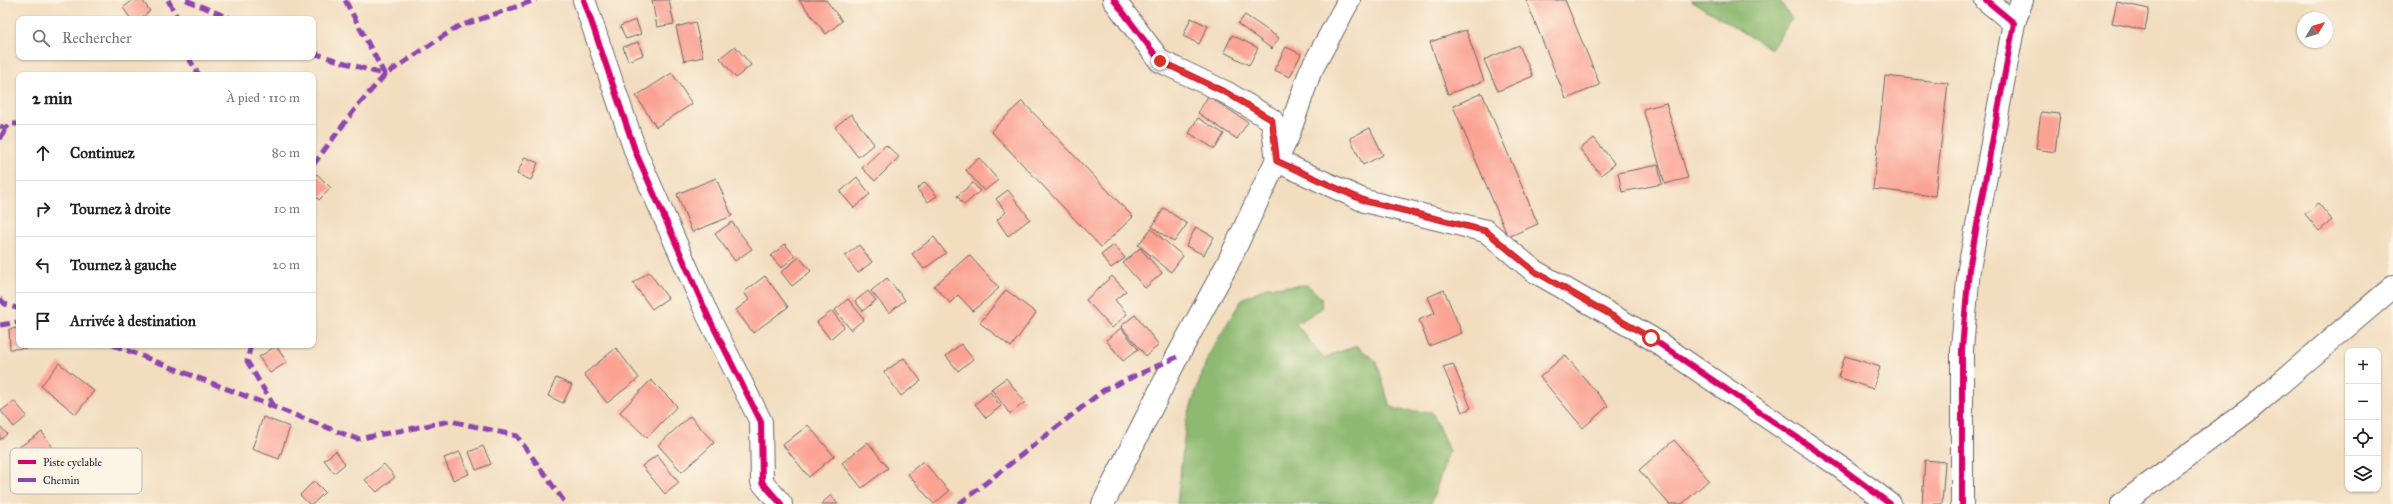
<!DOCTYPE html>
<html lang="fr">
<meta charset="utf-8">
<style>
body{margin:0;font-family:"IM FELL Great Primer",serif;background:#f2f2f2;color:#202124}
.controls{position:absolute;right:12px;bottom:12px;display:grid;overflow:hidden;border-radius:8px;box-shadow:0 1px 3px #0004}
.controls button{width:36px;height:36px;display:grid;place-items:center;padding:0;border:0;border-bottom:1px solid #e0e0e0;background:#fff;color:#202124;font:20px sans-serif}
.compass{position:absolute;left:2297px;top:12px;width:36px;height:36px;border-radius:50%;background:#fff;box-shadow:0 1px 3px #0004;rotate:52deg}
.stop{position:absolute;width:12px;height:12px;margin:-9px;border:3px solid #d93025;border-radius:50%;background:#fff}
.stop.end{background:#d93025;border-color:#fff;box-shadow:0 1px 4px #0008}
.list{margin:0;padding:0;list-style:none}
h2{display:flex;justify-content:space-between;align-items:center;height:52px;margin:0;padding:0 16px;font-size:17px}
h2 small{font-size:13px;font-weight:400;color:#757577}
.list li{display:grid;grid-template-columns:26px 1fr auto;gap:12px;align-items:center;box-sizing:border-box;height:56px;padding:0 16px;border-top:1px solid #e0e0e0}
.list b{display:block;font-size:15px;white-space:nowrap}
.list em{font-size:13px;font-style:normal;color:#757577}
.icon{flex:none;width:22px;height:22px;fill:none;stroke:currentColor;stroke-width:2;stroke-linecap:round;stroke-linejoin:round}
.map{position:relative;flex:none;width:2393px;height:504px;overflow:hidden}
.search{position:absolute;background:#fff;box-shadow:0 1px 3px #0004;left:16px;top:16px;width:300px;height:44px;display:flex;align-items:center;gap:10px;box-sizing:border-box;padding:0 14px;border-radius:8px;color:#757577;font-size:15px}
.panel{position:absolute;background:#fff;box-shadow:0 1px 3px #0004;left:16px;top:72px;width:300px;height:276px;border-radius:8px}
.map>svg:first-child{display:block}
</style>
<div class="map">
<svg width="2393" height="504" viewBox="0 0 2393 504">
<rect width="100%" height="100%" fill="#fcf5e5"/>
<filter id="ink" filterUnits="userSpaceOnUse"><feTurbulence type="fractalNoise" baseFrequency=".025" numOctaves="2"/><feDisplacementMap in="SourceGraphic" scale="8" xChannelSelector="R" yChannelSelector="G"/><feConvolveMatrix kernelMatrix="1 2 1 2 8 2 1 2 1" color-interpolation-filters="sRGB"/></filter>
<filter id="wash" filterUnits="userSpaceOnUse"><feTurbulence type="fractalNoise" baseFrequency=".012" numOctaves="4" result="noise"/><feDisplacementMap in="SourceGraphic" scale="16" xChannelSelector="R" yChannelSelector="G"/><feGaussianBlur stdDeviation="0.9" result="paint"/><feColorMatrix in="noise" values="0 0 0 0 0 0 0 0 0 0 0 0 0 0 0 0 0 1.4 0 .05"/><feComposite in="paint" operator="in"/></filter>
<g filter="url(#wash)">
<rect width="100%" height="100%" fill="#f2ddbf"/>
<!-- forest -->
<g fill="#8eb971" stroke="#586e56">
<polygon points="1690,0 1779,0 1792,19 1771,49"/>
<polygon points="1308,285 1321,298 1322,308 1296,324 1324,359 1333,354 1357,346 1377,362 1389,404 1398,410 1432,412 1449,451 1431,504 1177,504 1186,421 1208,356 1242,299 1267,287"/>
</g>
<g id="blocks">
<!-- building -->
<g fill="#fba293">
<polygon points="133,0 142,0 150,11 140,19 131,19 123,8"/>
<polygon points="652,0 669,0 674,24 657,27"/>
<polygon points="799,0 826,0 842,21 826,34"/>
<polygon points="1526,0 1565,0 1600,85 1566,99"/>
<polygon points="2117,2 2149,9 2145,30 2112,23"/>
<polygon points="1245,15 1279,38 1272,49 1238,24"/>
<polygon points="1191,18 1208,26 1199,44 1183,36"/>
<polygon points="636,20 641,34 626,39 620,26"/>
<polygon points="695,22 703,57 684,61 676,27"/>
<polygon points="1466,30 1484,81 1448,94 1430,42"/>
<polygon points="1232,35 1258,48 1249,65 1224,52"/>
<polygon points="638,42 643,55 628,61 623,47"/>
<polygon points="1519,45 1533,76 1498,91 1484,60"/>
<polygon points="735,46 751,65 736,78 720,58"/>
<polygon points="1286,47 1301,54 1290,77 1274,70"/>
<polygon points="672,73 692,104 656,127 636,96"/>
<polygon points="1885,76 1948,83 1935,196 1873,189"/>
<polygon points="1482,93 1538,224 1508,237 1453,106"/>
<polygon points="1208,96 1248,122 1237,139 1198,113"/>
<polygon points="1022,101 1133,217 1101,247 991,131"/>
<polygon points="1666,103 1688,178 1665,184 1643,109"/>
<polygon points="2041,112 2060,114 2055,152 2036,149"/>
<polygon points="851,114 874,144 858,157 835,127"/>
<polygon points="1198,118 1224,134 1215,149 1189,133"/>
<polygon points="1370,128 1383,155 1363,165 1350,138"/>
<polygon points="1594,138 1615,164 1601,175 1580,149"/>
<polygon points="886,145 899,157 875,181 862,168"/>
<polygon points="525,157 538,163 531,180 517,174"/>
<polygon points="979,158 998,180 984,191 966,170"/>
<polygon points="1658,165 1662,184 1622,192 1618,173"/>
<polygon points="317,174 331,188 319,200 313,194 313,178"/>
<polygon points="857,177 870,194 854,208 840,192"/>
<polygon points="716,178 732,216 692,232 677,194"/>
<polygon points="925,182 937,196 928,202 917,189"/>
<polygon points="973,183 980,191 964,205 957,196"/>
<polygon points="1008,190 1030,219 1008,236 997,220 1006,212 996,199"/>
<polygon points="2318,203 2332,220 2319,231 2305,214"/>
<polygon points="1164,208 1187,224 1174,242 1152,227"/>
<polygon points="732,222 752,249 735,261 715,234"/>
<polygon points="1196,227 1214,237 1204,255 1186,246"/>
<polygon points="1151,229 1183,256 1171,272 1138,245"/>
<polygon points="934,237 946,253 924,269 912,254"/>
<polygon points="785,244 795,256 781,268 771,256"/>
<polygon points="859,245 872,262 858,273 845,256"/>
<polygon points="1114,245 1125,258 1111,268 1101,255"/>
<polygon points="1140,248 1162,273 1145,288 1123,263"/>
<polygon points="969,255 999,288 973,311 958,295 950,303 934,286"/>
<polygon points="799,257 811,271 792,286 781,272"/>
<polygon points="649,272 668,298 652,309 633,283"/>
<polygon points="765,276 788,307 753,333 736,310 749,300 744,292"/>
<polygon points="1112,276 1126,291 1115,300 1127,314 1112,328 1086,300"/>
<polygon points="887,278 905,300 889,313 871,291"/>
<polygon points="1006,290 1036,313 1011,347 980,323"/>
<polygon points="1444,290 1462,333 1429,346 1419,320 1435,313 1428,297"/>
<polygon points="868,291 876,300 863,311 855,301"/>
<polygon points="848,299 864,319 851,330 835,310"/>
<polygon points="832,311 844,327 830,339 817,322"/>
<polygon points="1135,315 1159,345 1146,356 1121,326"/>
<polygon points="19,328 19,345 31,345 32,348 10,349 9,329"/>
<polygon points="1121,328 1138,349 1123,361 1106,340"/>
<polygon points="961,344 973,359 958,371 946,356"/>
<polygon points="276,346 287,362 270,373 259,357"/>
<polygon points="616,348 639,378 607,403 584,374"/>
<polygon points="1565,355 1608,406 1583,428 1540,377"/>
<polygon points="1845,356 1880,367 1873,389 1838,377"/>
<polygon points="904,358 921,381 901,396 884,372"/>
<polygon points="59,363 94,391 76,414 41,386"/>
<polygon points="1453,364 1471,408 1462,412 1443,367"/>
<polygon points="556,378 572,385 563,403 548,396"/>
<polygon points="1006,378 1025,402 1010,414 991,389"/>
<polygon points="651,380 677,406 647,438 620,412"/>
<polygon points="990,392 1001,406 986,418 975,404"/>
<polygon points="14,401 27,416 14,427 1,411"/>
<polygon points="690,416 714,443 682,472 658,445"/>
<polygon points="263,417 290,427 279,459 252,449"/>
<polygon points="808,425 834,456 809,477 783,445"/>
<polygon points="0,426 7,434 0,440"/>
<polygon points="42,432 52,446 26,464 16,449"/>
<polygon points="1674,440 1709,480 1682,504 1669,504 1639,470"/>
<polygon points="868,442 888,468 862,488 842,463"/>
<polygon points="483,446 491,464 476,470 469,452"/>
<polygon points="336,451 345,464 334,473 324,460"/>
<polygon points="460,452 469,474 453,480 444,458"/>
<polygon points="657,455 679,483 665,494 642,466"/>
<polygon points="1925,460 1945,462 1942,504 1922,504"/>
<polygon points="923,461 949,491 934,504 908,474"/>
<polygon points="384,464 395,477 377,492 365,480"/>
<polygon points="314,481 325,492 313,504 309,504 300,495"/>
<polygon points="831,495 838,504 821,504"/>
</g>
</g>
</g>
<g filter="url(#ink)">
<use href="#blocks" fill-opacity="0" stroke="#6b6369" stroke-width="1"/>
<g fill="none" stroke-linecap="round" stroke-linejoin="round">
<!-- minor casing -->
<g stroke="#6b6369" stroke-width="24">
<g id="minor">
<polyline points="584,0 636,153 708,316 761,422 762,482 781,504"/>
<polyline points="1114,0 1160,61 1227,93 1272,120 1277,161 1365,201 1486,231 1534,271 1651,338 1836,464 1890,504"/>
<polyline points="2014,23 2022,0"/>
<polyline points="1103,504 1177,357 1227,265 1288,136 1310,72 1349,0"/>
<polyline points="1962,504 1962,349 1969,269 2014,23 1986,0"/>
<polyline points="2122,504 2250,409 2393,287"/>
</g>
</g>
<!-- minor -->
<use href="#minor" stroke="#fff" stroke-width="22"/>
<!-- quiet -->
<g stroke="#8e44ad" stroke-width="5" stroke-dasharray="10 5" stroke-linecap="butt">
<polyline points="168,0 178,19"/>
<polyline points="186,0 232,19"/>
<polyline points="313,53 385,75 345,0"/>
<polyline points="188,57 199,75"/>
<polyline points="0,126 6,128 10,124 19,124"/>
<polyline points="0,139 6,128"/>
<polyline points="313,165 359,104 385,75 457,27 536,0"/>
<polyline points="0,299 5,304 19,309"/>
<polyline points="0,325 19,322"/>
<polyline points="113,345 357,439 451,421 517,436 566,504"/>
<polyline points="251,345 247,361 275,408"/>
<polyline points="959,504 1104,390 1177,357"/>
</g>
<!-- cycleway casing -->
<g stroke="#fcf5e5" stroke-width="8">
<g id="cycleway">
<polyline points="584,0 636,153 708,316 761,422 762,482 781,504"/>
<polyline points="1114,0 1160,61 1227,93 1272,120 1277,161 1365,201 1486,231 1534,271 1651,338 1836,464 1890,504"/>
<polyline points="1962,504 1962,349 1969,269 2014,23 1986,0"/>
</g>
</g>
<!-- cycleway -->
<use href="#cycleway" stroke="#d6006c" stroke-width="6"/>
</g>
</g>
<g fill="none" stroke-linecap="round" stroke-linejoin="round" filter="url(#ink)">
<!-- route -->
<polyline stroke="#d93025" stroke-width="5" points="1160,61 1227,93 1272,120 1276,161 1365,201 1486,231 1534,271 1651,338"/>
</g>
<!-- legend -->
<rect x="10" y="448" width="132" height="46" rx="6" fill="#fcf5e5" stroke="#bbb6b2" stroke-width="1"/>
<rect x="18" y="460" width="18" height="4" fill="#d6006c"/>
<rect x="18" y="478" width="18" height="4" fill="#8e44ad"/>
<g font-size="11" fill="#22223b">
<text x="43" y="466">Piste cyclable</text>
<text x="43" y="484">Chemin</text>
</g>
</svg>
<div class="controls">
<button>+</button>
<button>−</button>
<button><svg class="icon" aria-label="locate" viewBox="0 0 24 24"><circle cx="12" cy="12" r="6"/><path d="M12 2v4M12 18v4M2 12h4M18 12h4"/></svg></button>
<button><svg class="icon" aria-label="layers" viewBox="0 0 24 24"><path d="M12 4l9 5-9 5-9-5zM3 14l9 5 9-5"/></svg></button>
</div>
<svg class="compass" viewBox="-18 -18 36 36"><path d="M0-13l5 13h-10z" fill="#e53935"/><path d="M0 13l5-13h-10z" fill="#757577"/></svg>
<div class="stop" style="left:1651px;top:338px"></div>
<div class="stop end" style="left:1160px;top:61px"></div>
<div class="search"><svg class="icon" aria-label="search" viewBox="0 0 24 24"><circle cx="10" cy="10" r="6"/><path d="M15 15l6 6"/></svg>Rechercher</div>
<section class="panel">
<h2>2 min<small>À pied · 110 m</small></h2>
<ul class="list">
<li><svg class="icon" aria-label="ahead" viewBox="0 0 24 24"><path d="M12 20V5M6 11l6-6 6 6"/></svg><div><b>Continuez</b></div><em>80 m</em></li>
<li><svg class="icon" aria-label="right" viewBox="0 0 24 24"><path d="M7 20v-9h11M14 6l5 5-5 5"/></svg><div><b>Tournez à droite</b></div><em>10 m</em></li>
<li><svg class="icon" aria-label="left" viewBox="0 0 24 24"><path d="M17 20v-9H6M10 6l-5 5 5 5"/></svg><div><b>Tournez à gauche</b></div><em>20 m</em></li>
<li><svg class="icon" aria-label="arrive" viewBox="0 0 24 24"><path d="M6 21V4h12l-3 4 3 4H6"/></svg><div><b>Arrivée à destination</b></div></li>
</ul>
</section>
</div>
